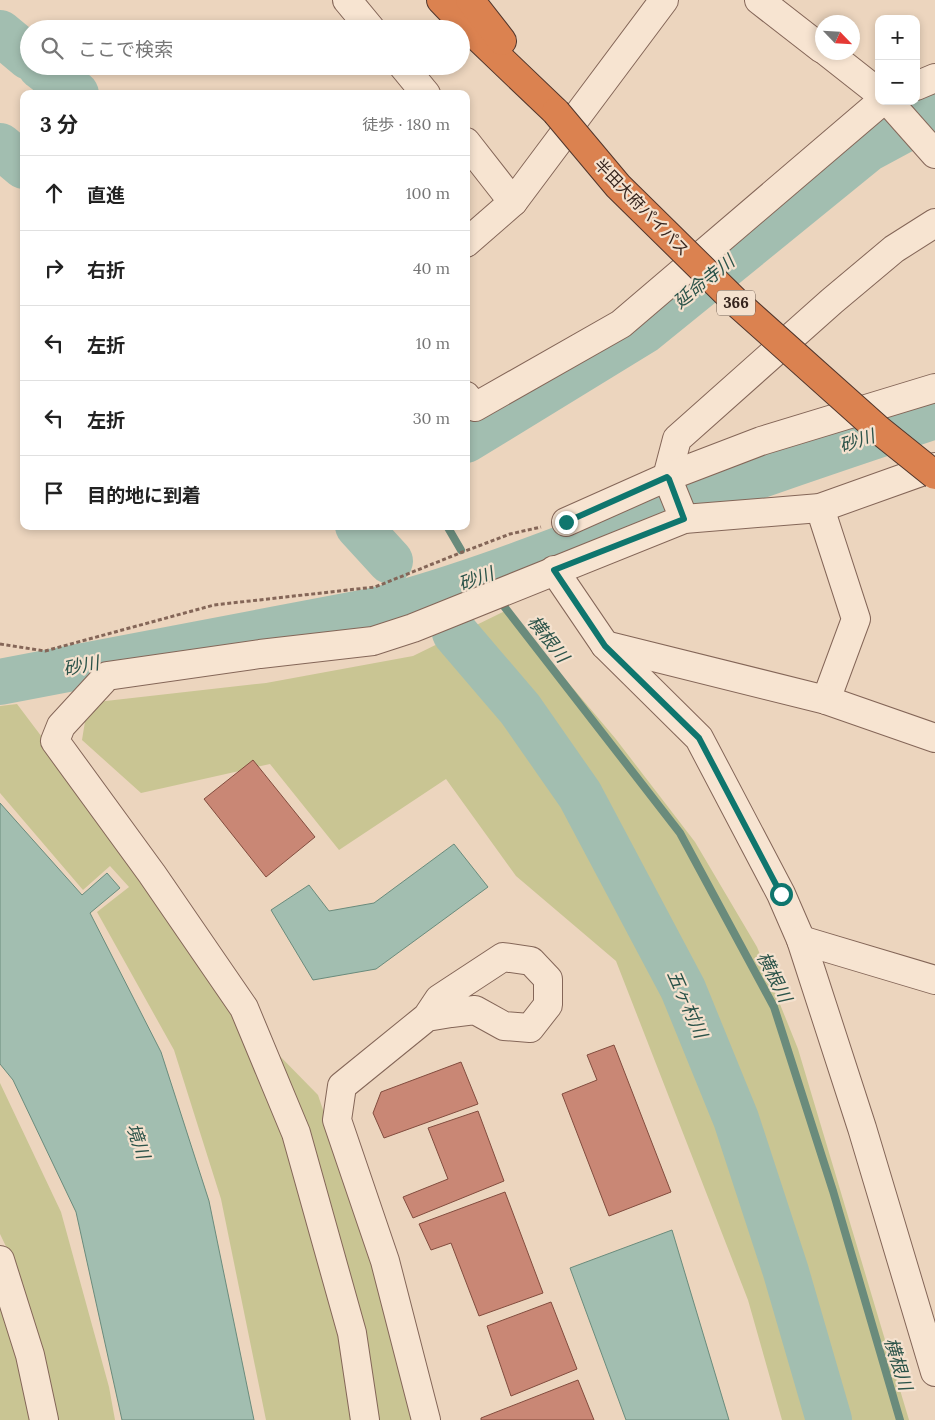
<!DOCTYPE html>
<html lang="ja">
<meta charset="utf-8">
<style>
body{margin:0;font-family:Lora,"Noto Sans JP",serif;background:#f2f2f2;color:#222}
.controls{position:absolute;right:15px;top:15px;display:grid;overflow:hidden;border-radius:10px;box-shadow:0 2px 8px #0003}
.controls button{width:45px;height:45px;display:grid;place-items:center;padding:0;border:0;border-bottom:1px solid #e0e0e0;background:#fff;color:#222;font:25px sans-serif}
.compass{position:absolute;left:815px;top:15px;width:45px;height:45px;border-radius:50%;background:#fff;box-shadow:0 2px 8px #0003;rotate:115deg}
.stop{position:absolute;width:15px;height:15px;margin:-11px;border:4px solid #0f766e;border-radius:50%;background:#fff}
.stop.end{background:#0f766e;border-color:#fff;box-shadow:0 1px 5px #0008}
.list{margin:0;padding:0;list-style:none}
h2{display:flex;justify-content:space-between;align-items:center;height:65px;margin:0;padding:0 20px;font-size:21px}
h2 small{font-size:16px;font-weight:400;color:#767676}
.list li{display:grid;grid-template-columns:32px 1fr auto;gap:15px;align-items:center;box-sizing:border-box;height:75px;padding:0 20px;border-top:1px solid #e0e0e0}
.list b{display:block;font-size:19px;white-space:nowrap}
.list em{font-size:16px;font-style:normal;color:#767676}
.icon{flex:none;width:28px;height:28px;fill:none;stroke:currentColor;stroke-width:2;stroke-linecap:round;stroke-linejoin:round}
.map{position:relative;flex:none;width:935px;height:1420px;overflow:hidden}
.search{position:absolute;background:#fff;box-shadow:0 2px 8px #0003;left:20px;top:20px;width:450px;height:55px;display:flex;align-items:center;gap:12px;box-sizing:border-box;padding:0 18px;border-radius:28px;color:#767676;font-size:19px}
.panel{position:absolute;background:#fff;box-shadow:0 2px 8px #0003;left:20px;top:90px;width:450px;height:440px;border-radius:10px}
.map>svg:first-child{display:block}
</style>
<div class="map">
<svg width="935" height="1420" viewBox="0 0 935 1420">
<rect width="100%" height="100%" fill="#ecd5be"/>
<!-- green -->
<g fill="#c9c593">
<polygon points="507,610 615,738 695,842 757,947 798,1049 909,1420 782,1420 748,1300 616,961 516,876 446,779 339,850 270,764 141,793 82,740 88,703 266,683 413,656"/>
<polygon points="17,704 109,826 237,1010 288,1132 344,1334 359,1420 266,1420 221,1199 174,1050 97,912 129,887 110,866 83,890 0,793 0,706"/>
<polygon points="267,1043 318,1095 379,1277 411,1420 373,1420"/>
<polygon points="0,1083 61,1212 109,1387 115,1420 57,1420 13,1261 0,1234"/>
<polygon points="0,1299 18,1357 32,1420 0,1420"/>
</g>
<!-- water -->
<g fill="#a2beb0" stroke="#6a8b7c">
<polygon points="0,803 82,895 107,873 120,888 90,913 161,1052 209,1201 254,1420 122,1420 76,1212 13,1080 0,1064"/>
<polygon points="454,844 488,887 376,969 313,980 271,910 309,885 329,911 374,903"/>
<polygon points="672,1230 729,1420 626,1420 570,1268"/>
</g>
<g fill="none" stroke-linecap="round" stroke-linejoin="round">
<!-- stream -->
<g stroke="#6a8b7c" stroke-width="8">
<polyline points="447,526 461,550"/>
<polyline points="503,605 680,833 774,1007 833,1191 900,1420"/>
</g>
<!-- river -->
<g stroke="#a2beb0" stroke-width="46">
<polyline points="0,33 29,57"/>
<polyline points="40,66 76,94"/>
<polyline points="0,146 24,166"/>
<polyline points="466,440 644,331 868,149 935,113"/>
<polyline points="358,526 390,561"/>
<polyline points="455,633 520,709 580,795 683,989 736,1119 786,1272 829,1420"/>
<path d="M0,682L377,610C475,584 569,546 663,510C753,477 844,446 935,416"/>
</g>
</g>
<!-- building -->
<g fill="#c98775" stroke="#824c3e">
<polygon points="253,760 315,837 266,877 204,799"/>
<polygon points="614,1045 671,1192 609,1216 562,1094 597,1080 587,1055"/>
<polygon points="461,1062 478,1104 384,1138 373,1113 381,1092"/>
<polygon points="478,1111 504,1181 413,1218 403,1197 448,1179 428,1128"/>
<polygon points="505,1192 543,1293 479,1316 451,1243 431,1250 419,1224"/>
<polygon points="551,1302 577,1369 511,1396 487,1326"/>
<polygon points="578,1380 594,1420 481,1420 481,1418"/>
</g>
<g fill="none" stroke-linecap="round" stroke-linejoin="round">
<!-- minor casing -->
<g stroke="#846658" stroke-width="30">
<g id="minor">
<polyline points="347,0 371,29"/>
<polyline points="759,0 822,49"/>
<polyline points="827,52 879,93"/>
<polyline points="403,66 426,94"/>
<polyline points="916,86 935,78"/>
<polyline points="888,101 935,154"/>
<polyline points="466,142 513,202"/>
<polyline points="466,243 513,202 664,0"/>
<polyline points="466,396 475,407 621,324 882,101"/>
<polyline points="667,477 677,439 832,301 894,249 935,223"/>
<polyline points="667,477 684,519"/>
<polyline points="820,508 856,619 826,700"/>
<polyline points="566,522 667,477 761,441 935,388"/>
<polyline points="554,570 605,645 699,738 781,894 801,940 862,1128 935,1372"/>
<polyline points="605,645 826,700 935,738"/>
<polyline points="801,940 935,980"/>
<polyline points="0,1260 30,1355 44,1420"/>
<polyline points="365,1420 352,1333 296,1133 244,1008 152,874 55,741 61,726 107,676 260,654 373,641 413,628 684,519 820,508 935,467"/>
<polyline points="426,1420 385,1261 337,1120 342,1086 427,1017 439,999 503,957 531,961 548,979 548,1005 530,1028 504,1026 475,1010 451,1013 427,1017"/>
</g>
</g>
<!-- highway casing -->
<g stroke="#51362c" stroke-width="30">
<g id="highway">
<polyline points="441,0 467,27 556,112"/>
<polyline points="470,0 502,41"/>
</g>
</g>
<!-- path -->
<polyline stroke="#846658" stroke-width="3" stroke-dasharray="4 2.5" stroke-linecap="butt" points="0,644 45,651 214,605 375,587 460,553 510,534 541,527"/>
<!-- minor -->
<use href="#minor" stroke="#f7e4d1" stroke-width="28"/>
<!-- highway -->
<use href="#highway" stroke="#db8250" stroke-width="28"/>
<!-- highway-bridge casing -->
<g stroke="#51362c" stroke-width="30" stroke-linecap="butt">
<polyline id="highway-bridge" points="556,112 618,186 738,304 879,430 935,475"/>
</g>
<!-- highway-bridge -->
<use href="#highway-bridge" stroke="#db8250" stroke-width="28"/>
</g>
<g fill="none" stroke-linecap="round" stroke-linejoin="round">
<!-- route -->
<polyline stroke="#0f766e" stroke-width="6" points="566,522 667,477 669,479 684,519 554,570 605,646 699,738 781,894"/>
</g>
<g text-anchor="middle" stroke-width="4.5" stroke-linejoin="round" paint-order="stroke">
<!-- shield labels -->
<rect fill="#f4e1ce" stroke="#6e5c51" stroke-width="1" x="717" y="290.5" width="38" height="25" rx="4"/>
<g font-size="15" font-weight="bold" fill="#34231c">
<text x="736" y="308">366</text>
</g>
<!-- street labels -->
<g font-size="16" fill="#34231c" stroke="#f4e1ce">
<text transform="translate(642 207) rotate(46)" y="6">半田大府パイパス</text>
</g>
<!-- water labels -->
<g font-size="18" font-style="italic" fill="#2b5349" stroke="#f4e1ce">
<text transform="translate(704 282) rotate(-39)" y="6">延命寺川</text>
<text transform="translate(857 441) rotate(-18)" y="6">砂川</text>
<text transform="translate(476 579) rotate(-20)" y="6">砂川</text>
<text transform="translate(548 639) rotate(52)" y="6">横根川</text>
<text transform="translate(81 666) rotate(-11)" y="6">砂川</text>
<text transform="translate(774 977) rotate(63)" y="6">横根川</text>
<text transform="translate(687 1004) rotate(66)" y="6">五ヶ村川</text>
<text transform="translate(138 1141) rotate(71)" y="6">境川</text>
<text transform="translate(898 1364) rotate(73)" y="6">横根川</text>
</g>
</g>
</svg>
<div class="controls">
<button>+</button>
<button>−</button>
</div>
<svg class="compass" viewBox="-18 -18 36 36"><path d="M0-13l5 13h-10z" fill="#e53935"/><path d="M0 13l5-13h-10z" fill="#767676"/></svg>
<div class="stop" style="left:781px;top:894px"></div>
<div class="stop end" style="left:566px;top:522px"></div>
<div class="search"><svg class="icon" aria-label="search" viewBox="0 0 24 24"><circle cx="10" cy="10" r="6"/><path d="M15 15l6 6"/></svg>ここで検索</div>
<section class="panel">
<h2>3 分<small>徒歩 · 180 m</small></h2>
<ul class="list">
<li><svg class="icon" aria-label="ahead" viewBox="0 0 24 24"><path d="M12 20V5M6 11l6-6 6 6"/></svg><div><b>直進</b></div><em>100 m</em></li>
<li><svg class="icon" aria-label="right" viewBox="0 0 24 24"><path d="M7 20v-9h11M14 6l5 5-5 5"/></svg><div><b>右折</b></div><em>40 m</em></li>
<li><svg class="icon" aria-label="left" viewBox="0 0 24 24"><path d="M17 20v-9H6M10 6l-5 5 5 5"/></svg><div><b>左折</b></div><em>10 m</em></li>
<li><svg class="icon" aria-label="left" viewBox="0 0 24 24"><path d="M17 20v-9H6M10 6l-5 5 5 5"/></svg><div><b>左折</b></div><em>30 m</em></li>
<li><svg class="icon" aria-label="arrive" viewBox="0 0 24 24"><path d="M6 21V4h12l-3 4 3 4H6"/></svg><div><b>目的地に到着</b></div></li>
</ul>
</section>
</div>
